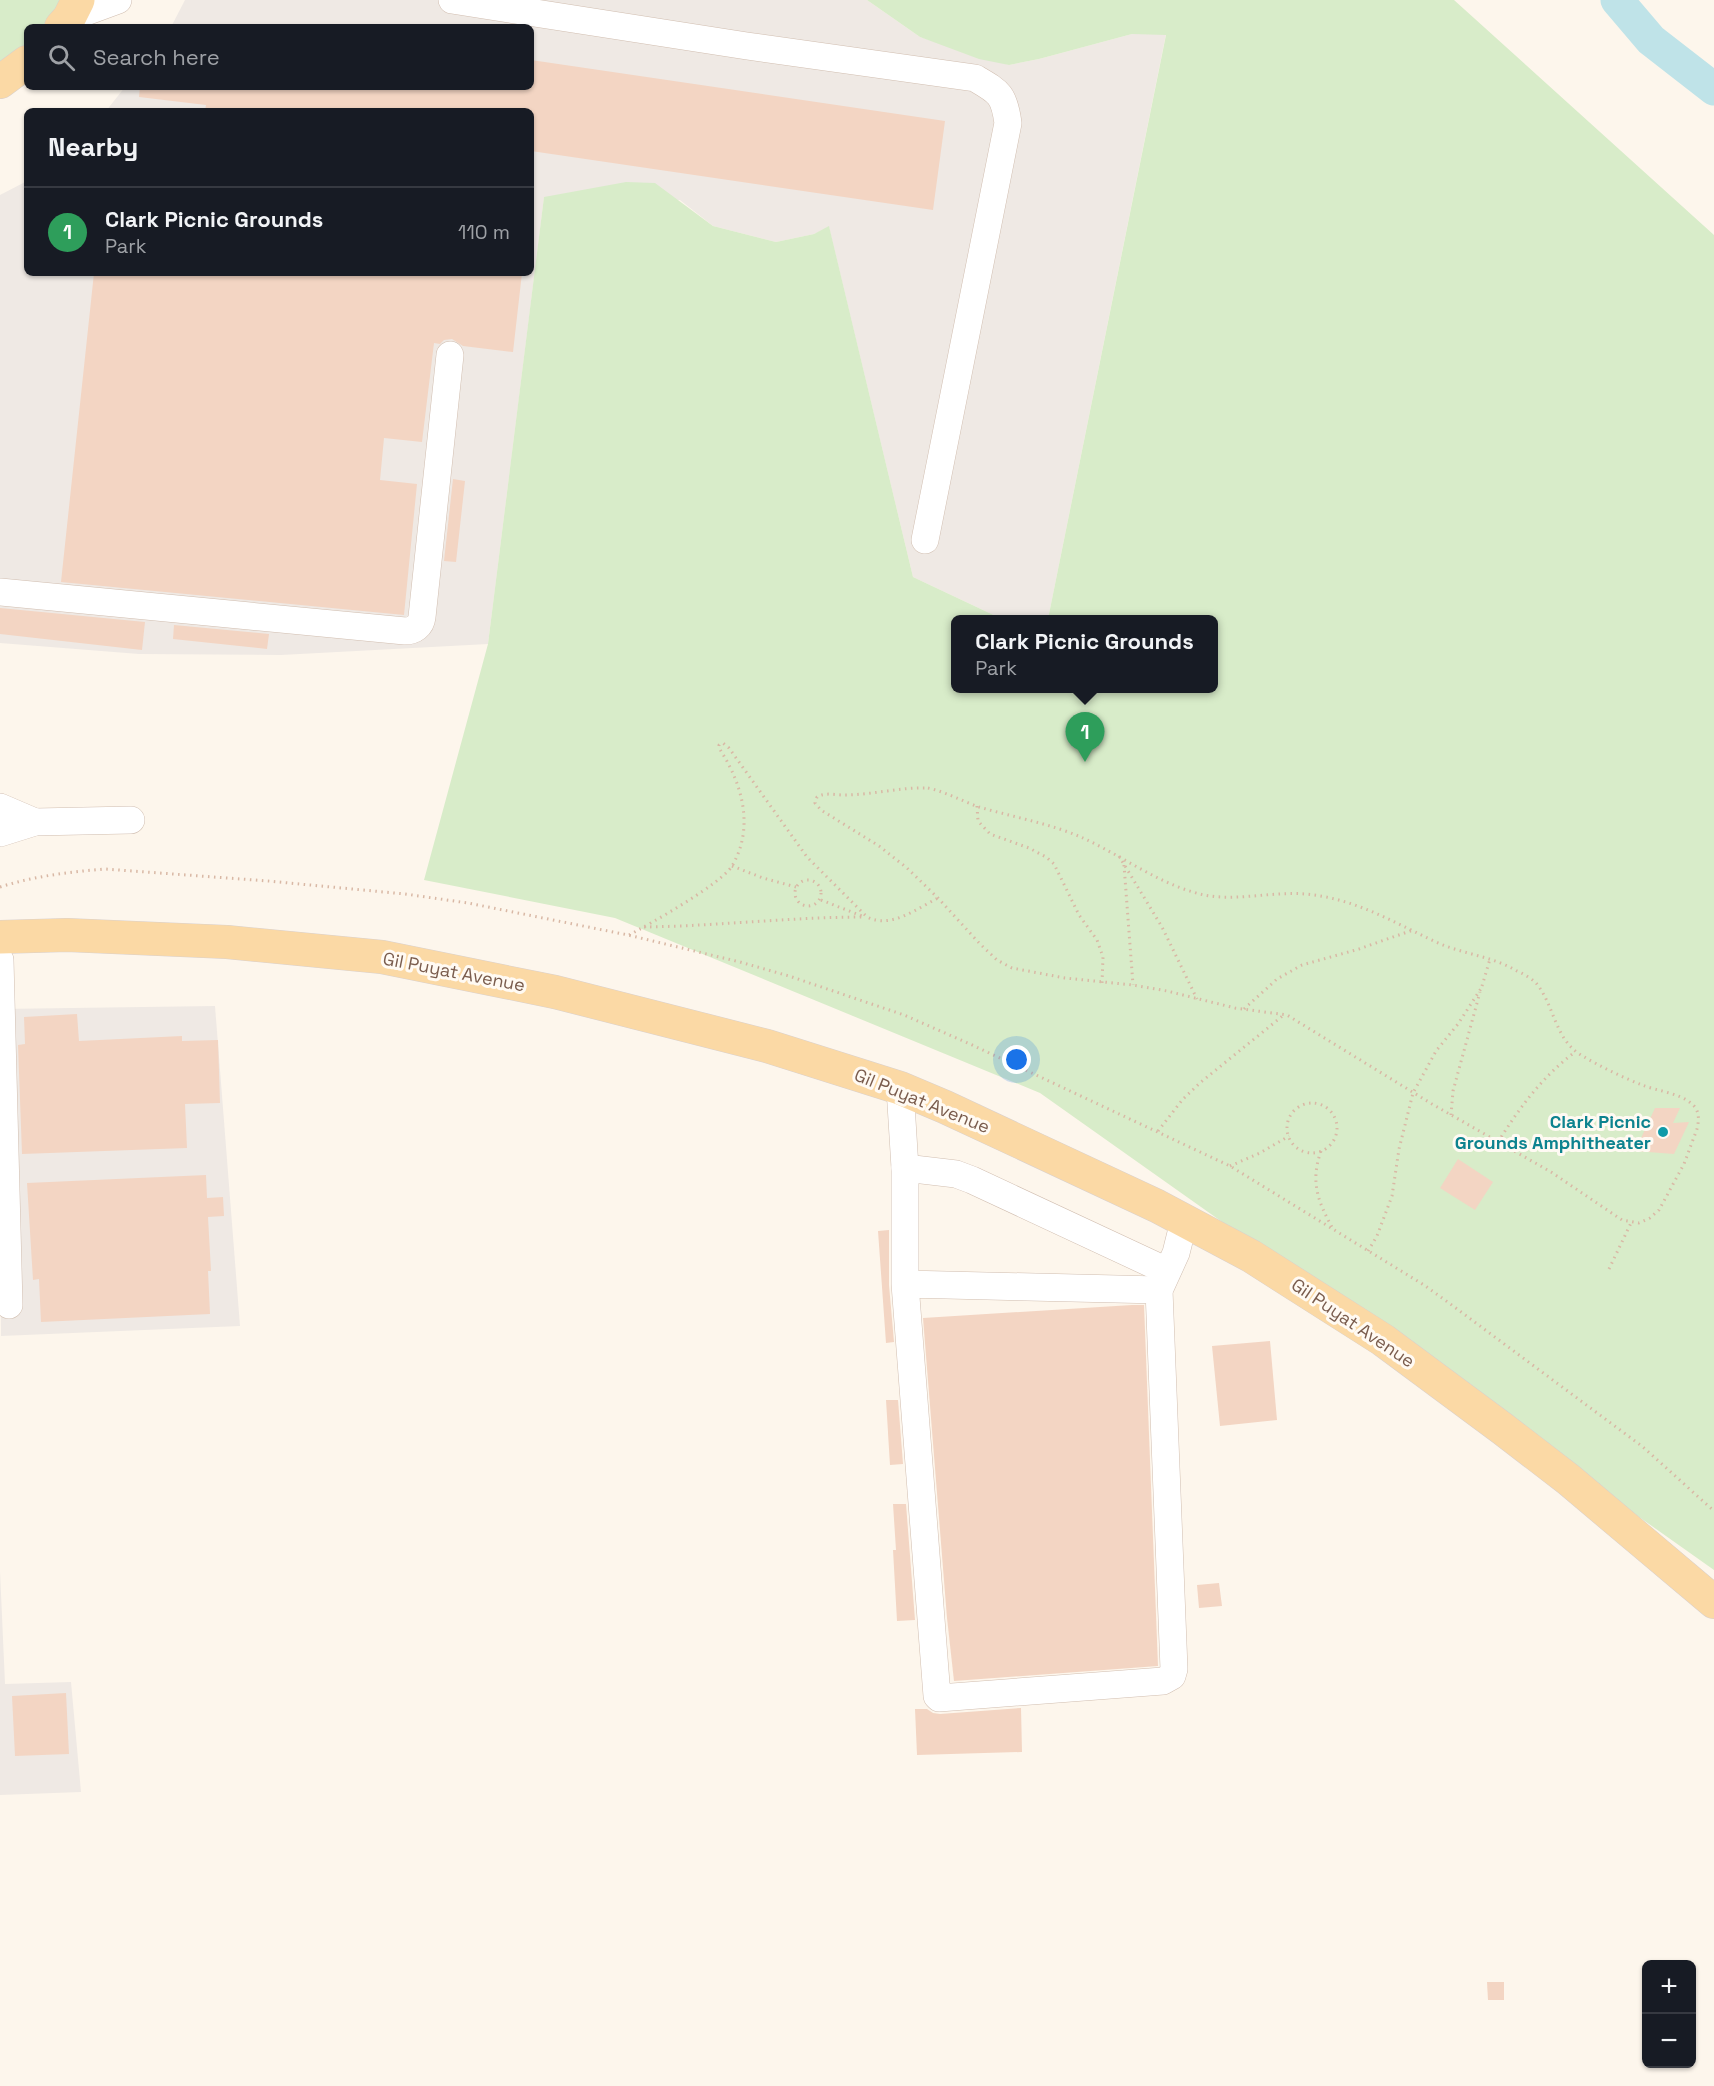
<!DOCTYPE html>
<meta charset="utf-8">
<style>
body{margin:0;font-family:"Space Grotesk",sans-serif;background:#20242c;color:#f1f3f6}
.controls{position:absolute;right:18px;bottom:18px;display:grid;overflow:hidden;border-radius:9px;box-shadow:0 2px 4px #0004}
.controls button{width:54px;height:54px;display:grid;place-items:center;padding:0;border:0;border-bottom:2px solid #363941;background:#171b24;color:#f1f3f6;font:30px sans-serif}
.you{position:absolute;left:1017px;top:1060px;width:21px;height:21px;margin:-15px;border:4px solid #fff;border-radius:50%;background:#1a73e8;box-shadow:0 0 0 9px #1a73e833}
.badge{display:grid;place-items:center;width:39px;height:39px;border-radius:50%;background:#e76f51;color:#fff;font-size:20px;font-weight:700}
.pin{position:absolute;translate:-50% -50px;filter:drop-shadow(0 2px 3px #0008)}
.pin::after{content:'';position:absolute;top:32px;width:21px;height:18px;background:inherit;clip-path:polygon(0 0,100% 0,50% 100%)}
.popup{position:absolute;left:951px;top:615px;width:267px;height:78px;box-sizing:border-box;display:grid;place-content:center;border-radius:9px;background:#171b24;filter:drop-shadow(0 2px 4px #0005);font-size:20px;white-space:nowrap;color:#9ea1a6}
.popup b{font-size:22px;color:#f1f3f6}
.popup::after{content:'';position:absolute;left:50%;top:100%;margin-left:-12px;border:12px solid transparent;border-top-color:#171b24}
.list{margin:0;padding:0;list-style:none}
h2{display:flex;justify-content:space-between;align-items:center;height:78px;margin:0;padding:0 24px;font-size:26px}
h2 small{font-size:20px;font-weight:400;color:#9ea1a6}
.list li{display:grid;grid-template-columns:39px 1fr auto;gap:18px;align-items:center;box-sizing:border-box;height:90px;padding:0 24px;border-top:2px solid #363941}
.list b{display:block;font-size:22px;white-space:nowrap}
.list p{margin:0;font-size:20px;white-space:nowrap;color:#9ea1a6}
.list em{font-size:20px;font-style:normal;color:#9ea1a6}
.icon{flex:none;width:33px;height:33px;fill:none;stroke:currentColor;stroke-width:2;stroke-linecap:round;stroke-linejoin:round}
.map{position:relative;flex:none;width:1714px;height:2086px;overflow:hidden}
.search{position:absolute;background:#171b24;box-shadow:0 2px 4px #0004;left:24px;top:24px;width:510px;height:66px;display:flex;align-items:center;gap:15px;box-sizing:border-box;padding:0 21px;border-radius:9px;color:#9ea1a6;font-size:22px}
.panel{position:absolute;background:#171b24;box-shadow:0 2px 4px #0004;left:24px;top:108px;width:510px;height:168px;border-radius:9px}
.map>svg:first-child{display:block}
</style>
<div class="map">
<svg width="1714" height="2086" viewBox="0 0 1714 2086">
<rect width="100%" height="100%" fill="#fdf6ec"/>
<!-- industrial -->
<g fill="#efe9e4">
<polygon points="185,0 867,0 920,37 1009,65 1039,59 1132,34 1166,34 1048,619 1002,619 913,577 829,227 814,234 776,242 713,226 680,200 544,198 488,644 281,655 139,654 0,643 0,195 27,181 27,273 531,273 531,111 106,111 125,87 531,87 531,27 171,27"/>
<polygon points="215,1006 240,1326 1,1336 0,1009"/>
<polygon points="0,1571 5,1684 71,1682 81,1792 0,1795"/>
</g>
<!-- green -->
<g fill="#d8ecc9">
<polygon points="0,0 62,0 42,27 27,27 27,43 0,65"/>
<polygon points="867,0 1454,0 1714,235 1714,1570 1040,1093 615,918 424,880 488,644 544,197 626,182 655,183 713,226 776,242 814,234 829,226 913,577 1002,619 956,620 956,688 1214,688 1214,620 1048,619 1166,35 1132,34 1039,59 1009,65 979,59 920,37"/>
</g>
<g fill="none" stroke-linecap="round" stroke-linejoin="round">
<!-- river -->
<polyline stroke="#bfe3e8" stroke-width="33" points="1617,0 1651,40 1714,89"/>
</g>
<!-- building -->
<g fill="#f3d5c3">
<polygon points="531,60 945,121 933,210 531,151 531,111 205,111 206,105 139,97 140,87 531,87"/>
<polygon points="94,273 522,273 513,352 463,346 452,339 444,340 440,344 434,343 422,442 384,438 380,480 417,484 404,615 61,582"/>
<polygon points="453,479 465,481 456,562 444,561"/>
<polygon points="0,608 145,622 142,650 0,634"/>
<polygon points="174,625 269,634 267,649 173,639"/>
<polygon points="77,1014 79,1041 182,1036 182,1041 218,1040 220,1103 185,1104 187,1148 22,1154 18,1045 25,1044 24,1017"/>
<polygon points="1655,1108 1680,1108 1673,1123 1689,1122 1674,1154 1635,1151"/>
<polygon points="1458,1159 1493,1182 1475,1210 1440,1188"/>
<polygon points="206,1175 207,1198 223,1197 224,1216 208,1217 211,1271 208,1271 210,1314 41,1322 39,1279 33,1280 27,1183"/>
<polygon points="889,1230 889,1285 894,1342 886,1343 878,1231"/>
<polygon points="1132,1305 1144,1305 1158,1666 954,1681 947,1618 923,1318"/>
<polygon points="1270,1341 1277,1420 1220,1426 1212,1346"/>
<polygon points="886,1400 898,1400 903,1464 890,1465"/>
<polygon points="893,1504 906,1504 915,1620 897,1621 893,1550 896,1550"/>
<polygon points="1219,1583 1222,1606 1199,1608 1197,1585"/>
<polygon points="66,1693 69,1754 15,1756 12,1696"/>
<polygon points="1021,1708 1022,1752 917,1755 915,1709 927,1709 933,1713 940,1714"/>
<polygon points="1487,1982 1504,1982 1504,2000 1488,2000"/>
</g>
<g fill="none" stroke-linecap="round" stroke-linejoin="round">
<!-- minor casing -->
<g stroke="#d1beb0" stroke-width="28">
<g id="minor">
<path d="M452,0L747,46L975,78C999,92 1004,94 1008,123L925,540"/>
<polyline points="69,18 118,0"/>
<path d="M0,592L405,631C414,631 421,626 422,617L450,355"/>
<polyline points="0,807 35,822"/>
<polyline points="0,833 35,822 131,820"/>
<polyline points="0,960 9,1305"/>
<polyline points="900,1088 905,1168 905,1284 1159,1290 1174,1669 1172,1676 1163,1681 939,1698 937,1696 905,1284"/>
<polyline points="905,1168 956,1174 972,1180 1167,1271"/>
<polyline points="1161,1286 1176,1253 1184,1221"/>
</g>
</g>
<!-- major casing -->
<g stroke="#dad1cd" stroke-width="34">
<g id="major">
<polyline points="61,27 69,18 78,0"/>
<polyline points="0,82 27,62"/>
<polyline points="0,937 67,935 227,942 382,957 555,992 767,1046 900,1088 945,1107 1157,1206 1251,1256 1383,1340 1503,1429 1568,1479 1714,1602"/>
</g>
</g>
<!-- path -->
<g stroke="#d9b8a5" stroke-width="3" stroke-dasharray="1.5 4.5" stroke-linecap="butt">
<path d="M928,788C946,792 962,801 979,807C1013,817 1052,824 1083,838C1120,855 1155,881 1193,892C1228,904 1268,891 1305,894C1354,898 1393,922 1436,942C1462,954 1492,956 1517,971C1524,974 1531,978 1536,983C1554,1004 1555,1040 1581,1055C1599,1066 1622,1077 1642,1085C1657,1091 1680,1093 1692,1104C1700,1111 1699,1120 1697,1129L1684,1164L1659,1210L1650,1218L1639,1223L1622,1220L1551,1172L1432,1104L1287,1015L1235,1008L1167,991L1133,985L1065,978L1012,968L997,960L980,944L938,898L907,868L879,846L821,810L815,803L817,797C825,792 835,795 844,795C872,795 900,787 928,788Z"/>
<polyline points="977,806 978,821 990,834 1029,848 1046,857 1054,864 1079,915 1097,940 1103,957 1102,983"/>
<polyline points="1119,856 1162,927 1197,999"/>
<polyline points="1124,865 1133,985"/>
<polyline points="732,866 763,878 796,887"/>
<circle cx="808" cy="893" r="13"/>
<path d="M0,887C35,876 69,872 105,869L268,881L405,894L468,903L628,935L740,962L789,976L904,1015L970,1044L1230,1166L1424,1285L1449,1303L1643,1447L1714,1511"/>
<polyline points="821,900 862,916"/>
<path d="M644,927C718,926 791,917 865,917"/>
<path d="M629,935C650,924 721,884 732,866C755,827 742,783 719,748V745L723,743L729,748L807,857L867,917C891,929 916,909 938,898"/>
<polyline points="1482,986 1490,959"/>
<polyline points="1244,1009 1277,979 1302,965 1359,949 1413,930"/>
<circle cx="1312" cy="1128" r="25"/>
<polyline points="1451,1115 1453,1091 1480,992"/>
<polyline points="1158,1131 1183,1099 1201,1082 1285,1014"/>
<path d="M1498,1142C1520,1107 1542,1077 1575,1052"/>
<path d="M1321,1151C1310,1182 1318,1202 1333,1229"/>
<polyline points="1230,1166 1260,1153 1289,1136"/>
<polyline points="1368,1251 1377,1236 1392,1196 1399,1149 1413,1093 1436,1051 1458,1024 1482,987"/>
<polyline points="1609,1269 1631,1223"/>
</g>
<!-- minor -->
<use href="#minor" stroke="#fff" stroke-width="27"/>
<!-- major -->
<use href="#major" stroke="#fbd9a5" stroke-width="33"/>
</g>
<!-- markers -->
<circle fill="#0f9aa8" stroke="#fffaf3" stroke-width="2" cx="1663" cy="1132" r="6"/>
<g text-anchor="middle" stroke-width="6" stroke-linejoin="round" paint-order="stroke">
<!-- street labels -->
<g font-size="18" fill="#7a5c4d" stroke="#fffaf3">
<text transform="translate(454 972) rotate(11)" y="6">Gil Puyat Avenue</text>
<text transform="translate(922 1101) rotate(22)" y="6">Gil Puyat Avenue</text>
<text transform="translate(1353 1323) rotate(34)" y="6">Gil Puyat Avenue</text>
</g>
<!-- culture labels -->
<g font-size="18" font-weight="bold" fill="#0d838f" stroke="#fffaf3" text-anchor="end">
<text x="1651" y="1128">Clark Picnic<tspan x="1651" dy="21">Grounds Amphitheater</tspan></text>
</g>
</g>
</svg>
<div class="controls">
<button>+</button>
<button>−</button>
</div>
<div class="you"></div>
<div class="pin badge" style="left:1085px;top:762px;background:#2e9e5b">1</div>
<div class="popup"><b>Clark Picnic Grounds</b>Park</div>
<div class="search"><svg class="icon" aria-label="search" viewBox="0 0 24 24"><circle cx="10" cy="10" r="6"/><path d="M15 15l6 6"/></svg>Search here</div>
<section class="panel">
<h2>Nearby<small></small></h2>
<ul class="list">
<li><span class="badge" style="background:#2e9e5b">1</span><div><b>Clark Picnic Grounds</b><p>Park</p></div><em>110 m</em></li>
</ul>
</section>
</div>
